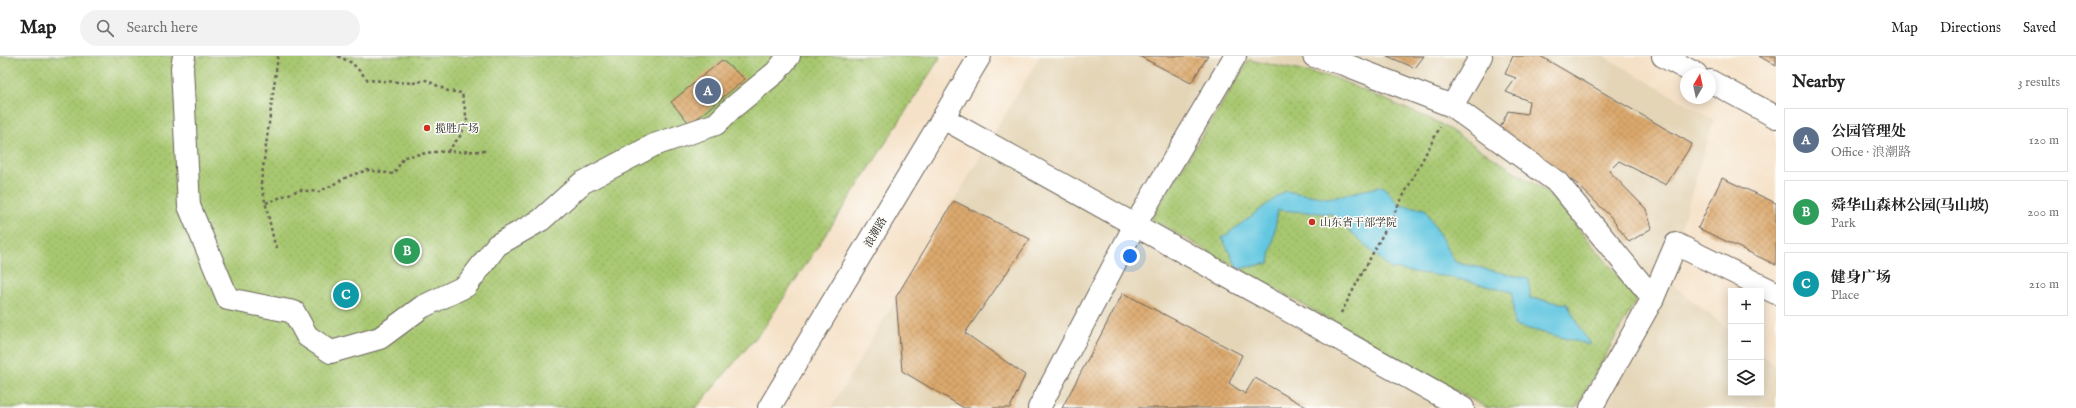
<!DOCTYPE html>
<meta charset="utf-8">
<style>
body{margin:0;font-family:"IM FELL English","Noto Serif SC",serif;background:#f2f2f2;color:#222}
.controls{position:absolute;right:12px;bottom:12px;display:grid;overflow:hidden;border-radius:0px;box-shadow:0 2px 10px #0003}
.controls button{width:36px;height:36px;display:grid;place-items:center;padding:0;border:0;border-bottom:1px solid #e0e0e0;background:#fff;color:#222;font:20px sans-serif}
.compass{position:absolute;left:1680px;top:12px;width:36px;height:36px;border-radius:50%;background:#fff;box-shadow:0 2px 10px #0003;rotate:9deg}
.you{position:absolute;left:1130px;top:200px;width:14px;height:14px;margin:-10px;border:3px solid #fff;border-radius:50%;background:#1a73e8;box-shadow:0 0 0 6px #1a73e833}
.badge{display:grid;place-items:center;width:26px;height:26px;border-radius:50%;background:#c8321e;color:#fff;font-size:13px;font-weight:700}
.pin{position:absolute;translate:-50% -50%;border:2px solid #fff;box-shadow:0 1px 4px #0006}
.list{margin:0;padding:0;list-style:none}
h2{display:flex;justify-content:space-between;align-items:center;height:52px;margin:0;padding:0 16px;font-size:17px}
h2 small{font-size:13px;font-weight:400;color:#767676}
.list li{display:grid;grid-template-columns:26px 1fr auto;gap:12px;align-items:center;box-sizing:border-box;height:64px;margin:0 8px 8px;padding:0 8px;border:1px solid #e0e0e0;border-radius:0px}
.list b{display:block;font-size:15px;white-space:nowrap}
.list p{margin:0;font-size:13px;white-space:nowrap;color:#767676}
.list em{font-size:13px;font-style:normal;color:#767676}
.icon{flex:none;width:22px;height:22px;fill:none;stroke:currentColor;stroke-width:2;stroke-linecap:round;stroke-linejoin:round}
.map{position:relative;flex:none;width:1776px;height:352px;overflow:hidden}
header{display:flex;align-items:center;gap:24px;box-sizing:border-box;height:56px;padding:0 20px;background:#fff;border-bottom:1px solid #e0e0e0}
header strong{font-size:19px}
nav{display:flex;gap:22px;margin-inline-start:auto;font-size:14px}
.search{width:280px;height:36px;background:#f2f2f2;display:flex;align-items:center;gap:10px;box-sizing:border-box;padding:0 14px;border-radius:22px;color:#767676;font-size:15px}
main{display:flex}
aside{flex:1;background:#fff}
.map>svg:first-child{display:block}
</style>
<header>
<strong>Map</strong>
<div class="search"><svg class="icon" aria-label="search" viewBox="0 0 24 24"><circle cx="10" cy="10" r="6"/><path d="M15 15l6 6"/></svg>Search here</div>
<nav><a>Map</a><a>Directions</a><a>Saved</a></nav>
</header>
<main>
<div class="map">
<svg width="1776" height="352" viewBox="0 0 1776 352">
<defs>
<pattern id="park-dots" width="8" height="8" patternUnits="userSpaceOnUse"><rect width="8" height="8" fill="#a7c76f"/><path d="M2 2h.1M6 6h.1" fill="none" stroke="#8faa60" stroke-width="1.8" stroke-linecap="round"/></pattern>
<pattern id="building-cross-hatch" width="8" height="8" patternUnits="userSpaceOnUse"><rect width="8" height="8" fill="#dca96d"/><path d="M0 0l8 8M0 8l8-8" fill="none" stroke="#bc915e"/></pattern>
</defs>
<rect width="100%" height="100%" fill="#fdfcf7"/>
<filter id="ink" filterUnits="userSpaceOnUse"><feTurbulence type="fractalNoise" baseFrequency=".025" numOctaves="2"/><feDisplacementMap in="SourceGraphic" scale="8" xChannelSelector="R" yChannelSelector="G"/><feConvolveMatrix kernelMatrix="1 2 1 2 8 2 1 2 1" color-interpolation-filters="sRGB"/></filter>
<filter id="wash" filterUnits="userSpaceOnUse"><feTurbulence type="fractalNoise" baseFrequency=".012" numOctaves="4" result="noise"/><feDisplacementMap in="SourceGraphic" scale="16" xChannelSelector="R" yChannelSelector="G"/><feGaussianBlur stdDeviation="0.9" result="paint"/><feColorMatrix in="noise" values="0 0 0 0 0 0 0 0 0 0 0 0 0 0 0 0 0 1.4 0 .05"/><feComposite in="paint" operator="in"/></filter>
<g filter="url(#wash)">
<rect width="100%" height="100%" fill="#f5e1c7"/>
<!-- built -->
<polygon fill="#e4d5b7" points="1040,0 1604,0 1714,64 1665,223 1731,275 1731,337 1761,337 1761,298 1776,310 1776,352 831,352"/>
<!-- park -->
<g fill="url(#park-dots)" stroke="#627246">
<polygon points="0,0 941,0 867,116 763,273 696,352 0,352"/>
<polygon points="1249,4 1335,22 1439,67 1548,137 1637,242 1576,352 1487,352 1151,163"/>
</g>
<!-- water -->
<polygon fill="#63c7e1" stroke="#40727e" points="1383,130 1399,149 1425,153 1455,206 1529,223 1530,242 1567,248 1590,289 1514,269 1512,236 1449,221 1391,213 1332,158 1278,154 1269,207 1238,213 1222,182 1285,135 1328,142"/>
<g id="blocks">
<!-- building -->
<g fill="url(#building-cross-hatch)">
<polygon points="1139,0 1208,0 1191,27"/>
<polygon points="1387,0 1424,0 1415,12"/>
<polygon points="1513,0 1540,0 1692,88 1666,129 1619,105 1609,115 1646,153 1652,172 1629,186 1610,160 1577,128 1500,72 1508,55 1527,58 1529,45 1506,36 1516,22 1505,18"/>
<polygon points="1759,0 1776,0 1776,10"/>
<polygon points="722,4 745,23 690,68 671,46"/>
<polygon points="1722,122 1776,147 1776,209 1698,172"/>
<polygon points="954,145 1030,183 965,277 1025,319 1010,352 964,352 902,315 896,241"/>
<polygon points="1123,237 1242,299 1229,327 1245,338 1255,322 1308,352 1062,352"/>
</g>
</g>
</g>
<g filter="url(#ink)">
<use href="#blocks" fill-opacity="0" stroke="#686158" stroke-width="1"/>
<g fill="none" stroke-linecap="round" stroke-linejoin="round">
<!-- minor casing -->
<g stroke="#686158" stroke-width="24">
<g id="minor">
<polyline points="184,0 182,12 189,150 228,243 294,256 307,280 331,296 380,282 422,251 466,230 497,189 541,164 582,127 654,89 716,68 731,53 776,16 789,0"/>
<polyline points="1314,0 1344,8 1452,50"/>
<polyline points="1481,0 1452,50 1558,127 1653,242 1591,352"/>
<polyline points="1663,0 1696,18"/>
<polyline points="1710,25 1776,61"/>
<polyline points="943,62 1463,352"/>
<polyline points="1653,242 1676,188 1776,237"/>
<polyline points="1039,352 1135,169 1235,0"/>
</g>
</g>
<!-- major casing -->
<g stroke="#686158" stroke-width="24">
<polyline id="major" points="769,352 980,0"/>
</g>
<!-- path -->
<g stroke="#686158" stroke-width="2.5" stroke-dasharray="3 3" stroke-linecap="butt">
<polyline points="338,0 352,7 368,24 413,27 426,24 448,35 462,37 467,64 461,79 448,95"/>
<polyline points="266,147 299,134 319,136 349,120 368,114 394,118 404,101 432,96 485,95"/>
<polyline points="277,192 274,185 261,127 278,0"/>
<polyline points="1341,257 1440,71"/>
</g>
<!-- minor -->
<use href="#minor" stroke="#fff" stroke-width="22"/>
<!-- major -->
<use href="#major" stroke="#fff" stroke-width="22"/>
</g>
</g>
<!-- markers -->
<g fill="#c8321e" stroke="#fdfcf7" stroke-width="1.5">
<circle cx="427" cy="72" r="4"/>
<circle cx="1312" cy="166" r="4"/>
</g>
<g text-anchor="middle" stroke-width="3" stroke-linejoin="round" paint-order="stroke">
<!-- poi labels -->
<g font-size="11" fill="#1c1c1c" stroke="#fdfcf7" text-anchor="start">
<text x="435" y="76">揽胜广场</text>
<text x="1320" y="170">山东省干部学院</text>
</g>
<!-- street labels -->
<g font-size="11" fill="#1c1c1c" stroke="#fdfcf7">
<text transform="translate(875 176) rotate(-59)" y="4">浪潮路</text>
</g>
</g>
</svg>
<div class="controls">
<button>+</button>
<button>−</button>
<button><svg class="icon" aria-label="layers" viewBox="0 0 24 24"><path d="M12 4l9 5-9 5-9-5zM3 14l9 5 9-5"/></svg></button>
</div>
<svg class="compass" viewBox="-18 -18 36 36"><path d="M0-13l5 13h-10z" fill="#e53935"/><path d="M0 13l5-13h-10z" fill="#767676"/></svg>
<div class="you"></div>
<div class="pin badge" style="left:708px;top:35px;background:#5c6f8a">A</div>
<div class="pin badge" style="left:407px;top:195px;background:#2e9e5b">B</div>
<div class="pin badge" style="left:346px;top:239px;background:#0f9aa8">C</div>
</div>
<aside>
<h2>Nearby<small>3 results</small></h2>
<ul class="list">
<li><span class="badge" style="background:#5c6f8a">A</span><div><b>公园管理处</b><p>Office · 浪潮路</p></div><em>120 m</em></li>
<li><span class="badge" style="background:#2e9e5b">B</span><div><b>舜华山森林公园(马山坡)</b><p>Park</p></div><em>200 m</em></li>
<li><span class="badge" style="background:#0f9aa8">C</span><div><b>健身广场</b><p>Place</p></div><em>210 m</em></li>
</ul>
</aside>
</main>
